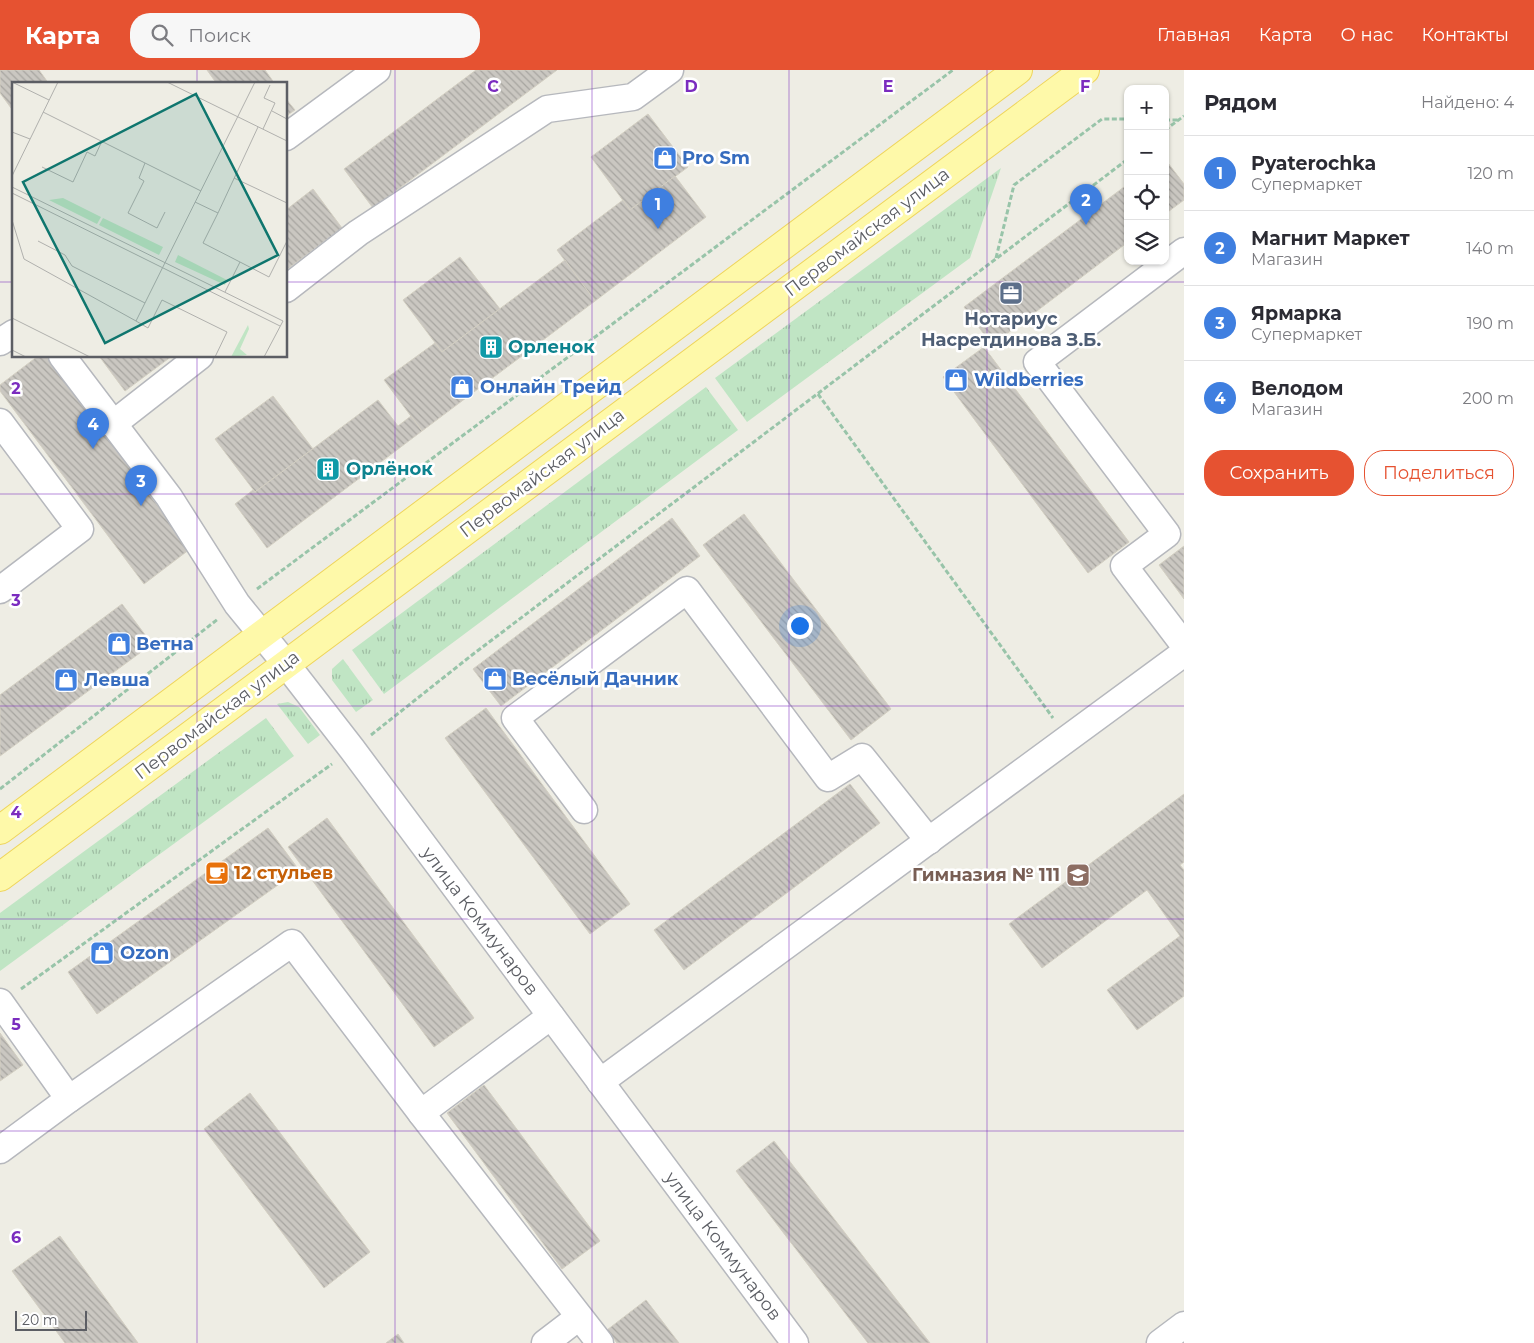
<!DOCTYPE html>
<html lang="ru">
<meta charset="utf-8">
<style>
body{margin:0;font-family:Montserrat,sans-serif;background:#f7f7f7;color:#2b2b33}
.controls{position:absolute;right:15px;top:15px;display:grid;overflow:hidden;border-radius:10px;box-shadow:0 1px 4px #0004}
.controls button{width:45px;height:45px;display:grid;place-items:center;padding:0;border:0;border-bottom:1px solid #e1e1e2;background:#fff;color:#2b2b33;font:25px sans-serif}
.scale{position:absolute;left:15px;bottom:12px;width:72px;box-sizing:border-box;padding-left:5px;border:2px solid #5c5e64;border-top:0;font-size:14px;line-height:18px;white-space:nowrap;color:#5c5e64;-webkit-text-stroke:4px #fff;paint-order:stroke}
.you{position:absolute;left:799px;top:555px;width:18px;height:18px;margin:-12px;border:4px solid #fff;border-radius:50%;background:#1a73e8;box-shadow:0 0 0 8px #1a73e833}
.badge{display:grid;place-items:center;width:32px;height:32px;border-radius:50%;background:#e65231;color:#fff;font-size:16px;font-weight:700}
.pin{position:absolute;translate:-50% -41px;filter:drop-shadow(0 1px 2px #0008)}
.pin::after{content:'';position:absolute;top:26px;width:18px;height:15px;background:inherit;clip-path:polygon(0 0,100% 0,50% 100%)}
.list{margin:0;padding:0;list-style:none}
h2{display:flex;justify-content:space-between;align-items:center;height:65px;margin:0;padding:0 20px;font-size:21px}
h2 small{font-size:16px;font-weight:400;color:#7c7c81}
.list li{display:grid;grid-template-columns:32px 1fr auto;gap:15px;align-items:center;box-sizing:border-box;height:75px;padding:0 20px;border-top:1px solid #e1e1e2}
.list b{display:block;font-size:19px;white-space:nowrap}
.list p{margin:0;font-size:16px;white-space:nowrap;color:#7c7c81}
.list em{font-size:16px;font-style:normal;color:#7c7c81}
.actions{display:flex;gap:10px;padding:15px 20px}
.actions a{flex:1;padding:11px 0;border:1px solid #e65231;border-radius:20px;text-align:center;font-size:18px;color:#e65231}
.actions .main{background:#e65231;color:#fff}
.icon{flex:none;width:28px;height:28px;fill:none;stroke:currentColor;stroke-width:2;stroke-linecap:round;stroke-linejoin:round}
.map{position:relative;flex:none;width:1184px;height:1273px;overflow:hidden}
header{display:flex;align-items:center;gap:30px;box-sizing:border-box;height:70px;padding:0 25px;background:#e65231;color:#fff}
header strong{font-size:24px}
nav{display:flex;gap:28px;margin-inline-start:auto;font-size:18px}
.search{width:350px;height:45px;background:#f7f7f7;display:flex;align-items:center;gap:12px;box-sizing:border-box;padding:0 18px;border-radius:20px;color:#7c7c81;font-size:19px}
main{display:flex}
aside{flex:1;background:#fff}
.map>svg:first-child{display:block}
</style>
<header>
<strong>Карта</strong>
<div class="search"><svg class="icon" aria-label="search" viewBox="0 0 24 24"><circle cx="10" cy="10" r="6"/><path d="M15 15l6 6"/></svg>Поиск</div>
<nav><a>Главная</a><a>Карта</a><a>О нас</a><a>Контакты</a></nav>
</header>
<main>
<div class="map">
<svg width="1184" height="1273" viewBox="0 0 1184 1273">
<defs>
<pattern id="grass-tufts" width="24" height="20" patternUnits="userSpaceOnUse" patternTransform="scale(1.25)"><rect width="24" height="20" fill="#c0e5c4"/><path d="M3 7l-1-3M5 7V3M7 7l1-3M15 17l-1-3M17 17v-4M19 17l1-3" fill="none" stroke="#9fbda3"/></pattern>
<pattern id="building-back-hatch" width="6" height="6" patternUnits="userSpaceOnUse" patternTransform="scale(1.25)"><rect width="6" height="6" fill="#cac7c1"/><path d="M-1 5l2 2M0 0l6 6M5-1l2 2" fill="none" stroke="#a7a5a0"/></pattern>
</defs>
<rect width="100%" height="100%" fill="#eeede4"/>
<!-- grass -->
<g fill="url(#grass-tufts)">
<polygon points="1001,98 970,188 747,352 715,308"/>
<polygon points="706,317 738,360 384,624 352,580"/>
<polygon points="343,589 373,630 356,642 332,610 332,599"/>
<polygon points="288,632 299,637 320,665 308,674 277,634"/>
<polygon points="266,648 294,686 0,901 0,843"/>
</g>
<!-- building -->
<g fill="url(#building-back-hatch)" stroke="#d3cfc2">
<polygon points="0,0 39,0 49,14 14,14 14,42 0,23"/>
<polygon points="207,0 265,0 275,14 217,14"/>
<polygon points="476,0 557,0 373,138 344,99"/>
<polygon points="286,29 295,40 286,46"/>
<polygon points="648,44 688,97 630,140 591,87"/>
<polygon points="1165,89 1184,114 1184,130 1165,144"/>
<polygon points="675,106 706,147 595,231 557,180 623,130 630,140"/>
<polygon points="1128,114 1128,172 992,275 964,237"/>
<polygon points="313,119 342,158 286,200 286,140"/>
<polygon points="460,187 500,239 442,282 403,230"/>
<polygon points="565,190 595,231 422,361 384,310 435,273 442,282"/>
<polygon points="984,277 1129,472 1088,503 943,307"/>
<polygon points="38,286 46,286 190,479 144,514 0,321 0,315"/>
<polygon points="99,286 172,286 125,321"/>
<polygon points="273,326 313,379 255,422 215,369"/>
<polygon points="378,330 398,356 411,346 422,361 267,478 235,434 253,420 255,422"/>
<polygon points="744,444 891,639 851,670 703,475"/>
<polygon points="672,448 700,486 501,636 473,599"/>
<polygon points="1184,476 1184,529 1159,495"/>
<polygon points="122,534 152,574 0,686 0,625"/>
<polygon points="486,638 630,834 590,864 445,668"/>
<polygon points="850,714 880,753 684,900 654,860"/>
<polygon points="1184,724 1184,792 1180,795 1184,800 1184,926 1137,960 1107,920 1180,866 1147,820 1042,898 1009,854"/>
<polygon points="327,748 474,948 434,977 288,777"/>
<polygon points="268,758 299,800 97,944 68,902"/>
<polygon points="0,963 23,995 0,1011"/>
<polygon points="484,1015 600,1171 562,1199 447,1043"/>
<polygon points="250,1023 370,1182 324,1218 204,1059"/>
<polygon points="774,1071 930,1273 868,1273 736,1101"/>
<polygon points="60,1166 138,1273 65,1273 12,1201"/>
<polygon points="646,1230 679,1273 617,1273 607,1260"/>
<polygon points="398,1264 404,1273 386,1273"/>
</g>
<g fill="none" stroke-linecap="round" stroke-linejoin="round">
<!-- minor casing -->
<g stroke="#b6b8bd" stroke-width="29">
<g id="minor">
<polyline points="286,67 377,0"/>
<polyline points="1184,181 1037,292 1167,464 1124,496 1184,575"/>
<polyline points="286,219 358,163 547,39 633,27 670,0"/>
<polyline points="0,272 14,263"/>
<polyline points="62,286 169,427 237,534 286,594 352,679 795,1273"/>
<polyline points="0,352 80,459 0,520"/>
<polyline points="113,354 200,286"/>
<polyline points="584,740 515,648 687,520 828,708 862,687 929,771"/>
<polyline points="0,932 69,1029 292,873 421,1043 551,946"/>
<polyline points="600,1012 1184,583"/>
<polyline points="421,1043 600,1273"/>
<polyline points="0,1080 69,1029"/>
<polyline points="545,1273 579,1247"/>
<polyline points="1160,1273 1184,1255"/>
</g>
</g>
<!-- major casing -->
<g stroke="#efd55c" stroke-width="30">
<g id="major">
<polyline points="0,760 1018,0"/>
<polyline points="0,807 1085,0"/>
</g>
</g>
<!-- path -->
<g stroke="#98c4a9" stroke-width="3" stroke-dasharray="5 2.5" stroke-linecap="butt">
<polyline points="1165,50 1179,50"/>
<polyline points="1165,60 1184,46"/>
<polyline points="996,188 1014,115 1102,49 1128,49"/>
<polyline points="818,324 1053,648"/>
<polyline points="257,519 953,0"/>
<polyline points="371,665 472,585 1128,89"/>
<polyline points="0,719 218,549"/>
<polyline points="21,919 332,694"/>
</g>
<!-- minor -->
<use href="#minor" stroke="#fff" stroke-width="26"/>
<!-- major -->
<use href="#major" stroke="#fef9a9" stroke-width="28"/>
</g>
<!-- grid -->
<path fill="none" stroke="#7b2cbf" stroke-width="1" stroke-opacity="0.55" d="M197,0V14M395,0V1273M592,0V1273M789,0V1273M987,0V1273M0,212H14M286,212H1184M197,286V1273M0,424H1184M0,636H1184M0,849H1184M0,1061H1184"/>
<!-- icons -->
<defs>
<g id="shop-square" transform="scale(1.25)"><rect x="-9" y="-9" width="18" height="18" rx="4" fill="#3f7fe0" stroke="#fff"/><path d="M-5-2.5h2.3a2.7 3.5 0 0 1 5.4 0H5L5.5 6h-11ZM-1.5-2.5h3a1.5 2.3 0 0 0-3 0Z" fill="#fff"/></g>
<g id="office-square" transform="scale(1.25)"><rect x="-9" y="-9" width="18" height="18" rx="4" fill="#5c6f8a" stroke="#fff"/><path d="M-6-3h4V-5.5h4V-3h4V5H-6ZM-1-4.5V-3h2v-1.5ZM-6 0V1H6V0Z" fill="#fff"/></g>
<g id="building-square" transform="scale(1.25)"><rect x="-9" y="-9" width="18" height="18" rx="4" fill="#0f9aa8" stroke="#fff"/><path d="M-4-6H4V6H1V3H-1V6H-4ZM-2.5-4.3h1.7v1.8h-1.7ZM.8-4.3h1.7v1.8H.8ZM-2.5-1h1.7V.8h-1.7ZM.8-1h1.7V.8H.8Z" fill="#fff"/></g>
<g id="cafe-square" transform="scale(1.25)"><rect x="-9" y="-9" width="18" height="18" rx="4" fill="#e8710a" stroke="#fff"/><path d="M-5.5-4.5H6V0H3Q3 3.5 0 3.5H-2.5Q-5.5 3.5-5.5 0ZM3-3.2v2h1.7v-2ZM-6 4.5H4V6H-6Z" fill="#fff"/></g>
<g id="school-square" transform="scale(1.25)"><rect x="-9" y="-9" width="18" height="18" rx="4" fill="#8d6e63" stroke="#fff"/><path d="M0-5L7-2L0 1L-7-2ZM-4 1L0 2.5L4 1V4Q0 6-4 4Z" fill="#fff"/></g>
</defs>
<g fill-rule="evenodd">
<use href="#shop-square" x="665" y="88"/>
<use href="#office-square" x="1011" y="223"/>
<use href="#building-square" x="491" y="277"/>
<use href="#shop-square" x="956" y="310"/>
<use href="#shop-square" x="462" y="317"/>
<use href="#building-square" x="328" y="399"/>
<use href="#shop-square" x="119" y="574"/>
<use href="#shop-square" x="495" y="609"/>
<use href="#shop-square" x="66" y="610"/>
<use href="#cafe-square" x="217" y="803"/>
<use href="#school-square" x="1078" y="805"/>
<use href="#shop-square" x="102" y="883"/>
</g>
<g text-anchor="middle" stroke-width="5" stroke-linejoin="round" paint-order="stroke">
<!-- shop labels -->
<g font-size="18" font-weight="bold" fill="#366cbe" stroke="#fff" text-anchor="start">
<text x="682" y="94">Pro Sm</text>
<text x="974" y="316">Wildberries</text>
<text x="480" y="323">Онлайн Трейд</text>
<text x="136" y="580">Ветна</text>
<text x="512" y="615">Весёлый Дачник</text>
<text x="84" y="616">Левша</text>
<text x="120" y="889">Ozon</text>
</g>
<!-- street labels -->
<g font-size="18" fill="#5c5e64" stroke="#fff">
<text transform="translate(867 162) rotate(-37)" y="6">Первомайская улица</text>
<text transform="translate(542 403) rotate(-37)" y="6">Первомайская улица</text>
<text transform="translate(217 645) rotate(-37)" y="6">Первомайская улица</text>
<text transform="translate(480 851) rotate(53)" y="6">улица Коммунаров</text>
<text transform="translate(723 1176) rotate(53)" y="6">улица Коммунаров</text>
</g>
<!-- service labels -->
<g font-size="18" font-weight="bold" fill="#4e5e75" stroke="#fff">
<text x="1011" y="255">Нотариус<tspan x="1011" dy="21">Насретдинова З.Б.</tspan></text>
</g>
<!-- culture labels -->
<g font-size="18" font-weight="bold" fill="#0d838f" stroke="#fff" text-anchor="start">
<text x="508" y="283">Орленок</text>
<text x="346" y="405">Орлёнок</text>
</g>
<!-- food labels -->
<g font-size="18" font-weight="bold" fill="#c56008" stroke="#fff" text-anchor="start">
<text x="234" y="809">12 стульев</text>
</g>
<!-- education labels -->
<g font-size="18" font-weight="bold" fill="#785e54" stroke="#fff" text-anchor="end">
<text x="1060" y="811">Гимназия № 111</text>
</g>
</g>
<!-- overview -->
<g transform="translate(12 12)">
<rect width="275" height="275" fill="#eeede4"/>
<path d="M51,116L89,135L85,142L37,118ZM91,136L151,165L147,173L87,143ZM166,173L215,198L213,203L163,180Z" fill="#c0e5c4"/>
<path d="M236,243L237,247L228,267L235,273L219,275Z" fill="#c0e5c4"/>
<path fill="none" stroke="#b0b0ad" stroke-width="1" d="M0,0L37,18M155,0L275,59M260,29L275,37M31,30L189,109M251,47L263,21L252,16L258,3M0,50L18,57M133,81L127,96L132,99L116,131L145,146L153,130M30,85L61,100L75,70L83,74L90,59M0,94L46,0M222,96L275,121M0,105L271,239L252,275M0,111L268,244M183,120L206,131L191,161L228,180L213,210M206,131L246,45M0,138L12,177L124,239L243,0M26,159L53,173L60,184L133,221M228,180L257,195L275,159M0,236L78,275M124,239L136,246L150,218L215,250L203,275M0,268L14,275"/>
<path fill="#0f766e" fill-opacity="0.15" stroke="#0f766e" stroke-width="2.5" d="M184,12L266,173L93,261L11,100Z"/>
<rect width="275" height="275" fill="none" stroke="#5c5e64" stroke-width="2.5"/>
</g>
<g font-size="16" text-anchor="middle" font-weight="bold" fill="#7b2cbf" stroke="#fff" stroke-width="5" stroke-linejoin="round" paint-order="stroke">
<text x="493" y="22">C</text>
<text x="691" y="22">D</text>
<text x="888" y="22">E</text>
<text x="1085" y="22">F</text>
<text x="16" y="324">2</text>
<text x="16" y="536">3</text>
<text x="16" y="748">4</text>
<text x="16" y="960">5</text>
<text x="16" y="1173">6</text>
</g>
</svg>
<div class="controls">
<button>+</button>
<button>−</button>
<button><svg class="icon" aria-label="locate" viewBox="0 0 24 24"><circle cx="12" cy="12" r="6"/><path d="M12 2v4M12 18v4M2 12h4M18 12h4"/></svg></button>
<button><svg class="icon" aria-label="layers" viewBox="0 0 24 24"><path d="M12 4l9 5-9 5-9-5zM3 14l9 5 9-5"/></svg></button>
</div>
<div class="scale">20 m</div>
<div class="you"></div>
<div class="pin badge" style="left:658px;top:159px;background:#3f7fe0">1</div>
<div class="pin badge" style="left:1086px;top:155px;background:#3f7fe0">2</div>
<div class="pin badge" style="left:141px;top:436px;background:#3f7fe0">3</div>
<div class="pin badge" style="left:93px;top:379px;background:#3f7fe0">4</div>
</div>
<aside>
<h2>Рядом<small>Найдено: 4</small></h2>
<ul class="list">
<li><span class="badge" style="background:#3f7fe0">1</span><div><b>Pyaterochka</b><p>Супермаркет</p></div><em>120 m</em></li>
<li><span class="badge" style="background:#3f7fe0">2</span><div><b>Магнит Маркет</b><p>Магазин</p></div><em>140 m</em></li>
<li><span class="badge" style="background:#3f7fe0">3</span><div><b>Ярмарка</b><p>Супермаркет</p></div><em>190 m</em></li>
<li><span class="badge" style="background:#3f7fe0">4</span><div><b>Велодом</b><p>Магазин</p></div><em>200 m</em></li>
</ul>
<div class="actions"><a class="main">Сохранить</a><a>Поделиться</a></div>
</aside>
</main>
